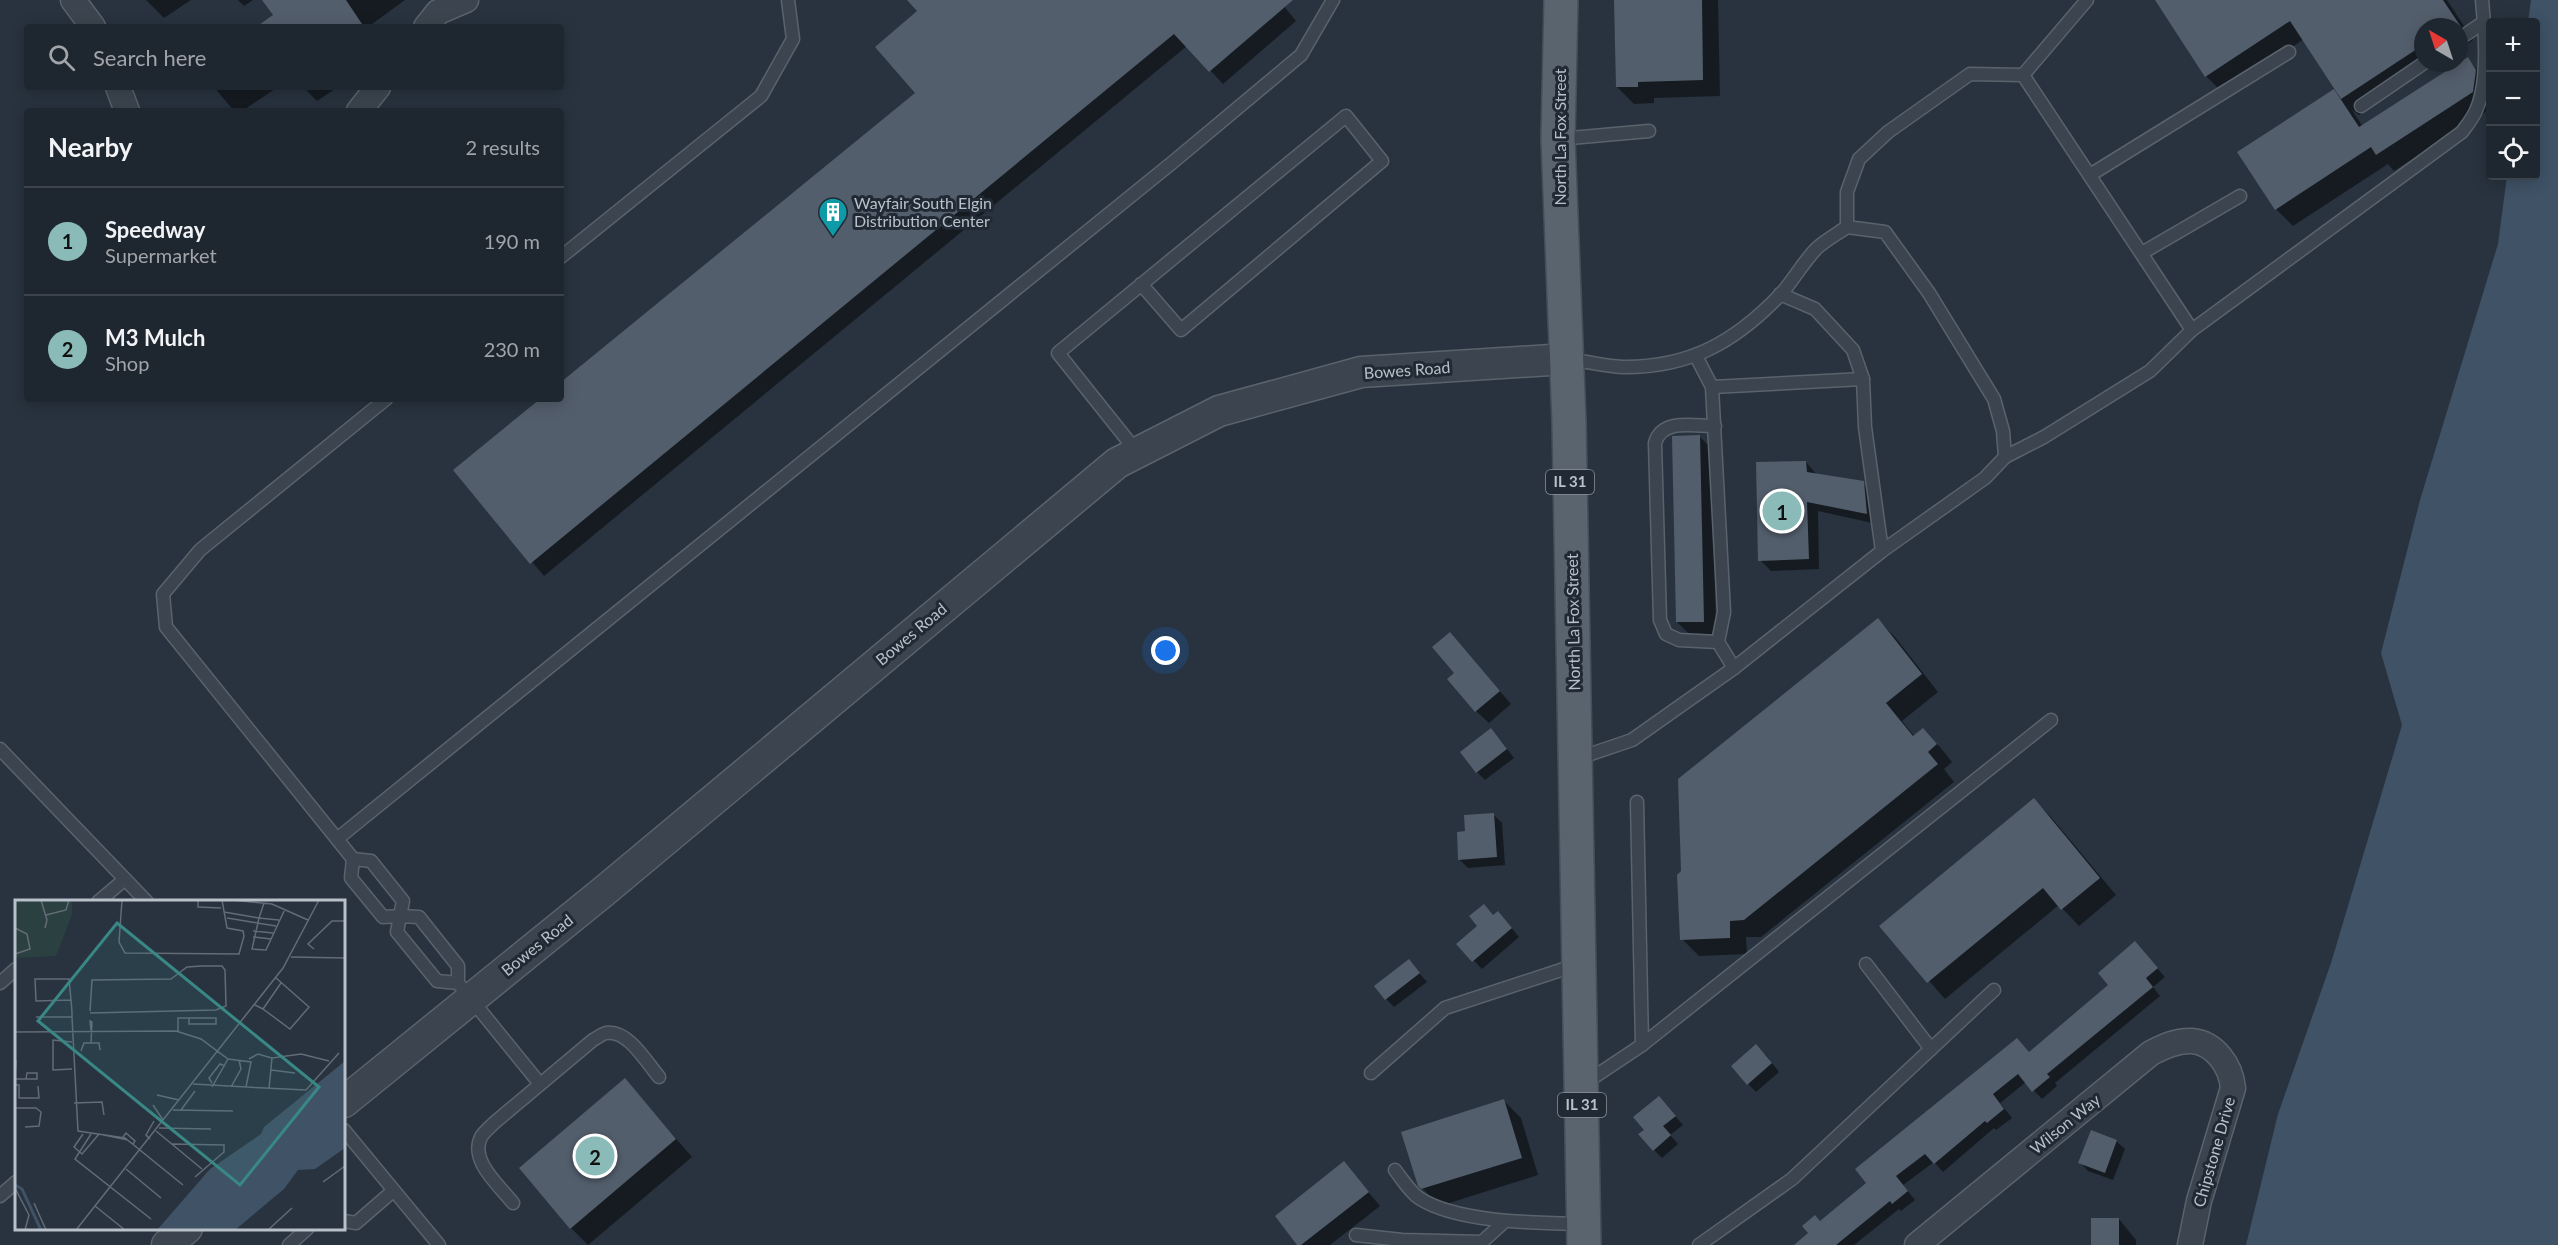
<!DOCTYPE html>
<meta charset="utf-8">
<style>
body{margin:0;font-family:Lato,sans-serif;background:#262e37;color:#f1f3f6}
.controls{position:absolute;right:18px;top:18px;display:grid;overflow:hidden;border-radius:6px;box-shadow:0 3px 15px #0003}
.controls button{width:54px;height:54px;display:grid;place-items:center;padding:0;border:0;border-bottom:2px solid #3c434b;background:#1e262f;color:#f1f3f6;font:30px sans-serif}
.compass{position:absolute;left:2414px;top:18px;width:54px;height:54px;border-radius:50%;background:#1e262f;box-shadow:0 3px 15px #0003;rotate:321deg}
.you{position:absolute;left:1166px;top:651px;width:21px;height:21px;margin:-15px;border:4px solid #fff;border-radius:50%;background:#1a73e8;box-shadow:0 0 0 9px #1a73e833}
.badge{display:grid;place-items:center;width:39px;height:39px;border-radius:50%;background:#8bbbb9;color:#111;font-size:20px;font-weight:700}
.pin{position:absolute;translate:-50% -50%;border:3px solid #fff;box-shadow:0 2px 6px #0006}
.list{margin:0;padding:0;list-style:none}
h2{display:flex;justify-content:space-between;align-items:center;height:78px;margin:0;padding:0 24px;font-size:26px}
h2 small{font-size:20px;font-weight:400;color:#a1a5aa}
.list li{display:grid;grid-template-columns:39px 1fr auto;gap:18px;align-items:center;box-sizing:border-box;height:108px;padding:0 24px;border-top:2px solid #3c434b}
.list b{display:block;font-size:22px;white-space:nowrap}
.list p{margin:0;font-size:20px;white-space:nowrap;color:#a1a5aa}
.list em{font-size:20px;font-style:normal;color:#a1a5aa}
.icon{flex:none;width:33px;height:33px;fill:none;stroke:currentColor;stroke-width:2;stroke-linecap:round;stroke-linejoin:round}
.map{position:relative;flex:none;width:2558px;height:1245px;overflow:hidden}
.search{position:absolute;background:#1e262f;box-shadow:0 3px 15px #0003;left:24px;top:24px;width:540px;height:66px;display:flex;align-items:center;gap:15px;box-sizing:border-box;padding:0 21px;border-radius:6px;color:#a1a5aa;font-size:22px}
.panel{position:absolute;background:#1e262f;box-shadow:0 3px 15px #0003;left:24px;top:108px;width:540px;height:294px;border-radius:6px}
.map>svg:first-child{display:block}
</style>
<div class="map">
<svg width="2558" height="1245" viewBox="0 0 2558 1245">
<rect width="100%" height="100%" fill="#28333f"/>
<!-- water -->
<polygon fill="#3f5266" points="2531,0 2558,0 2558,1245 2246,1245 2278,1114 2331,963 2402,725 2381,653 2420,500 2498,244 2507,176 2536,176 2536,22 2528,22"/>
<!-- shadow -->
<g fill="#0007">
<polygon points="146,0 191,0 164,18"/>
<polygon points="238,0 253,0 244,6"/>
<polygon points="264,0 405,0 368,27 258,27 275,16"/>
<polygon points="909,0 1279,0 1296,21 1223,84 1187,46 544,576 455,471 542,399 561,399 561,384 917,93 919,11"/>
<polygon points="1615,0 1718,0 1720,96 1654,98 1654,103 1634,104 1617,87"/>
<polygon points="2156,0 2447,0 2473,40 2459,49 2459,27 2423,27 2423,63 2438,63 2359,115 2352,110 2363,127 2468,59 2490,85 2490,109 2394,171 2388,164 2293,226 2276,209 2334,91 2340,96 2304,39 2223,93 2206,76"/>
<polygon points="214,87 278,87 242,111 234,111"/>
<polygon points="303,87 338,87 317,101"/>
<polygon points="1699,436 1712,449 1716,634 1690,635 1677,622"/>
<polygon points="1806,462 1817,475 1863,483 1874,494 1877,524 1818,511 1819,569 1771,571 1760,560"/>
<polygon points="1878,620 1895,637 1938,692 1902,721 1915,737 1923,730 1940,747 1952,762 1944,769 1954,782 1761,937 1746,937 1747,954 1699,956 1682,939"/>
<polygon points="1450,634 1511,704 1489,723 1476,711 1456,673"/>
<polygon points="1499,738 1514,758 1485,780 1477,772"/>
<polygon points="2034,800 2051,817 2116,895 2079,926 2059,905 1945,999 1881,926"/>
<polygon points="1493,814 1502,823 1505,865 1468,868 1460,860 1466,833"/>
<polygon points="1506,921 1519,937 1482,969 1458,944"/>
<polygon points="2143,952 2165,977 2153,987 2160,996 2055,1083 2057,1086 2042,1099 2026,1082 2000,1103 2012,1118 1996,1130 1994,1128 1943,1172 1934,1162 1903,1185 1915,1200 1901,1211 1899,1209 1854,1245 1796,1245 1868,1183 2017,1040 2030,1053 2110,985"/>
<polygon points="1409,961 1427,982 1394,1007 1386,999"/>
<polygon points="1765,1054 1779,1072 1756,1092 1748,1084"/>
<polygon points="625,1080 692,1157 588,1245 571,1228"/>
<polygon points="1659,1098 1683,1125 1670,1135 1678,1144 1662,1158 1654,1150 1646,1130"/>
<polygon points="1504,1101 1521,1118 1538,1175 1440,1206 1419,1185"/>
<polygon points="2116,1141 2125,1149 2113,1180 2088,1171 2080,1162"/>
<polygon points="1344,1163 1380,1206 1330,1245 1299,1245"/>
<polygon points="2119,1219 2136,1240 2136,1245 2093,1245"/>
</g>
<!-- building -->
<g fill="#535e6c">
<polygon points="262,0 346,0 364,27 256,27 273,15"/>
<polygon points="907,0 1293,0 1209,72 1174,34 530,564 453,470 540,399 561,399 561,382 915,93 875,47 917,11"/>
<polygon points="1614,0 1702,0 1703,80 1638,82 1638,87 1616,87"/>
<polygon points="2155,0 2443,0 2461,27 2423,27 2423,45 2341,99 2290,21 2205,77"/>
<polygon points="2468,57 2476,70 2473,92 2376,155 2371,147 2275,210 2237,152 2334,89 2359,127"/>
<polygon points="1700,435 1704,622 1676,622 1672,436"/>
<polygon points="1806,461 1807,472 1864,481 1867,514 1807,502 1809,559 1758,561 1756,462"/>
<polygon points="1878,618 1922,674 1886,703 1913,736 1923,728 1937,744 1928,752 1938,764 1744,920 1730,921 1730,938 1680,940 1677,875 1681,871 1678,779"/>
<polygon points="1450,632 1500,691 1475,712 1447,679 1454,673 1432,647"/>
<polygon points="1491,728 1507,749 1476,773 1460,752"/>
<polygon points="2034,798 2100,878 2061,910 2043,888 1927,983 1879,926"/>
<polygon points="1494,813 1497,857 1458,860 1457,832 1465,831 1464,815"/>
<polygon points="1484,904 1493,915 1498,911 1512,928 1472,962 1456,944 1477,926 1469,916"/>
<polygon points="2135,941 2158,968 2146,978 2153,987 2047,1074 2050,1077 2032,1092 2018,1074 1993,1094 2004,1109 1987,1123 1985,1121 1934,1164 1925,1154 1896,1176 1908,1191 1892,1204 1890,1201 1836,1245 1794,1245 1808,1233 1802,1226 1815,1215 1820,1221 1866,1183 1855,1169 2017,1038 2029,1052 2108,985 2098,973"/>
<polygon points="1409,959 1420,973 1385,1000 1374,986"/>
<polygon points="1756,1044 1772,1063 1747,1085 1731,1066"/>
<polygon points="625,1078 676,1139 570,1229 519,1168"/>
<polygon points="1659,1096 1676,1116 1663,1126 1671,1135 1653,1151 1638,1134 1644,1130 1633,1117"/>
<polygon points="1504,1099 1522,1158 1421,1189 1418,1186 1401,1132"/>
<polygon points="2091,1130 2117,1140 2105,1173 2078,1163"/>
<polygon points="1344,1161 1369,1192 1301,1245 1297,1245 1275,1216"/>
<rect x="2091" y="1218" width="28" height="27"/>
</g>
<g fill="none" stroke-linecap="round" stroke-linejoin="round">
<!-- service casing -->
<g stroke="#5a636c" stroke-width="15">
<g id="service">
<polyline points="2459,39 2484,22"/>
<polyline points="2023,75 2087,0"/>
<polyline points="2361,106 2424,63"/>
<polyline points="1559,139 1649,131"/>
<polyline points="2090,175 2289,52"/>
<polyline points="1847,227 1847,192 1859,159 1888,132 1970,74 2023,75 2192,330"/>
<polyline points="2142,253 2240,196"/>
<polyline points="561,257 761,96 793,39 788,0"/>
<polyline points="1780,294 1815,309 1853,350 1863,379 1865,427 1882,551"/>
<polyline points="1696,356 1712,387 1724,612 1718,642 1734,668"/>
<path d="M1567,359C1585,361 1604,366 1622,367C1689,368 1735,342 1780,295C1793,281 1803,262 1817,248C1826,240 1837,234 1847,227L1885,232L1929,293L1994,399L2003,431L2005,457L1985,478L1882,551L1734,668L1632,740L1576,759"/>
<polyline points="1712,387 1863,379"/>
<path d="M1715,426C1694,426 1662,418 1655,443L1660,620L1666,634L1679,640L1718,642"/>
<polyline points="1137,452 1058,353 1346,116 1382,161 1181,330 1141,284"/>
<path d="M2005,457L2044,437L2150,371L2192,330L2462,132C2467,125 2474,117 2477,108C2489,79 2485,31 2482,0"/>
<polyline points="0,749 147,902"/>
<polyline points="1637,802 1642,1045"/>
<polyline points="337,839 166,627 163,594 200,550 386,399"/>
<polyline points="353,859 337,839 1173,162 1301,55 1333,0"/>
<polygon points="353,859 371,861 403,901 400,916 383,917 351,878"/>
<polyline points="98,902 125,879"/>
<polyline points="1866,964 1931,1049"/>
<polyline points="0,983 16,969"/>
<polyline points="458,983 437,981 397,932 400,916 419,917 458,966 458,983 540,1084"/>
<polyline points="1371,1073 1445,1008 1576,965"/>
<polyline points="1585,1083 1642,1045 2051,720"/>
<polyline points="344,1130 439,1245"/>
<path d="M1395,1170C1402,1179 1410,1192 1419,1198C1457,1223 1538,1223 1583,1224"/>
<polyline points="0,1196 16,1182"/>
<path d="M513,1203C500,1186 469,1161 481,1137C484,1132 490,1127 494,1123L593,1040C597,1038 602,1034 606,1033C628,1029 647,1063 659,1077"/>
<polyline points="344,1221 356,1223 393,1191"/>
<polyline points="1356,1235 1402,1240 1482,1242 1505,1221"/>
<polyline points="289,1245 308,1228"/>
<polyline points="1699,1245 1792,1179 1994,990"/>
</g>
</g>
<!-- minor casing -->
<g stroke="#5a636c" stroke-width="27">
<g id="minor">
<polyline points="73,0 93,27"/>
<polyline points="426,27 438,12 466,0"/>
<polyline points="118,87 127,111"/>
<polyline points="359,111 378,87"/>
<path d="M1917,1245L2151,1053C2163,1047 2177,1040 2192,1041C2215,1043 2231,1066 2233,1088L2199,1201L2190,1245"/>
</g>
</g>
<!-- tertiary casing -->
<g stroke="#5a636c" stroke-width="33">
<g id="tertiary">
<polyline points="344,1102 603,892 1117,463 1219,411 1361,372 1566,359"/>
<polyline points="167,1245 187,1228"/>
</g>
</g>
<!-- primary casing -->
<g stroke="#454e58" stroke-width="36">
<polyline id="primary" points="1561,0 1558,139 1569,421 1584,1245"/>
</g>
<!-- service -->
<use href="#service" stroke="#3c454f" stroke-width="12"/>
<!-- minor -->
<use href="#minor" stroke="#3c454f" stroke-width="24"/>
<!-- tertiary -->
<use href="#tertiary" stroke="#3c454f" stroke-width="30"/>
<!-- primary -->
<use href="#primary" stroke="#5a646e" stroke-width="33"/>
</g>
<!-- icons -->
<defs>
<g id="building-pin" transform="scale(1.5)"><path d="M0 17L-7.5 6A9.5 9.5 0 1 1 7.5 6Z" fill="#0f9aa8" stroke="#212a34"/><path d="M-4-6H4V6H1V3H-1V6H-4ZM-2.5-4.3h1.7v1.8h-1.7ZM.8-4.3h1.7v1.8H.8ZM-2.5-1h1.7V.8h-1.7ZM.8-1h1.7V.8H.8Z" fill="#fff"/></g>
</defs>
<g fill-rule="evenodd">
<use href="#building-pin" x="833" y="212"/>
</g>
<g text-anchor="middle" stroke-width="6" stroke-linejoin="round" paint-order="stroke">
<!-- shield labels -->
<g fill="#212a34" stroke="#8b939c" stroke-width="1.5">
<rect x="1546" y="470" width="48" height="24" rx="4.5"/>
<rect x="1558" y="1093" width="48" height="24" rx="4.5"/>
</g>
<g font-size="15" font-weight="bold" fill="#b8c0c9">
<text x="1570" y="487">IL 31</text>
<text x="1582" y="1110">IL 31</text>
</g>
<!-- street labels -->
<g font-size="16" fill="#b8c0c9" stroke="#212a34">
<text transform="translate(1560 137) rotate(-90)" y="6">North La Fox Street</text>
<text transform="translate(1407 370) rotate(-4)" y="6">Bowes Road</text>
<text transform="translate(1573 622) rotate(-91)" y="6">North La Fox Street</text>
<text transform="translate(911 634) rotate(-40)" y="6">Bowes Road</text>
<text transform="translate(537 945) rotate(-39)" y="6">Bowes Road</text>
<text transform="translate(2065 1124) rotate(-39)" y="6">Wilson Way</text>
<text transform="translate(2214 1152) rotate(-74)" y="6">Chipstone Drive</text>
</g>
<!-- poi labels -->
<g font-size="16" fill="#b8c0c9" stroke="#212a34" text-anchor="start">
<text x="854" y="209">Wayfair South Elgin<tspan x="854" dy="18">Distribution Center</tspan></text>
</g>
</g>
<!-- overview -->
<g transform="translate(15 900)">
<rect width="330" height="330" fill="#28333f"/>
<path d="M0,0H57V15L41,56L0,58Z" fill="#2b4041"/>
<path d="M330,161V248L300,269L283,270L269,289L220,330H142L195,269L246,234L249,227Z" fill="#3f5266"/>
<path fill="none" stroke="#3f5266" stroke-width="3" d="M0,285L7,289L26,330"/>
<path fill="none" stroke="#626b76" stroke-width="1.5" d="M26,0L32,20L30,28M107,0L104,42L110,53L224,54L229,36L228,31L212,28L207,0M183,0V7L206,8M217,0L257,4L293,20M209,12L244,18L249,3M31,15L51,10L54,0M212,18L261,26M264,20L244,18L237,49L251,50L270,9M0,28L12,34L15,49L0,54M238,31L258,33M238,37L256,39M299,49L293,44L317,21H330M276,57L330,58M56,100L21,101L20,79H54L56,100L57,112V117M240,105L248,109L266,83M248,109L275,129L294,107L261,78M75,111L77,80L156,79L172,67L186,66H207L210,70L211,106L201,110L75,113M21,117H57L63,231L110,238L168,285M163,131V118H201V124H174V118M0,132L161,131L186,139L213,159L236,162L231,187L178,184M57,142L38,140V170L57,169M76,143L77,122L75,121L76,130M66,151L69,143H84L85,150M257,158L286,154L314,161M234,159L243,154L257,158L254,189M256,170L280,173M0,179L1,160M1,179H22V173H12L11,179M197,183L194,178L205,164L210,166M0,185H4V198H24L23,186M197,187L213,159M216,187L226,169L224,160M231,187L291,190L324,153M142,195L164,200M59,203L87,202L89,215M138,205L148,220M0,208H21L26,212L24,226L10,227M158,210L218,211M166,210L180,191M144,228L196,229M141,231L187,269M68,234L59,247L67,254L84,234L113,240M76,234L60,259L136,319M108,237L111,233L120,241L118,244M135,239L131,235L139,221M157,244L209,245V252L180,277M111,269L146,298M308,282L330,266M0,288L14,315L10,330M19,303L31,330M80,306L110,330M61,330L268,68L304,0M253,330L277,308"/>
<path fill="#398885" fill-opacity="0.15" stroke="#398885" stroke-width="3" d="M102,23L304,187L225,285L23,121Z"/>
<rect width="330" height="330" fill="none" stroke="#b8c0c9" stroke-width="3"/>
</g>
</svg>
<div class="controls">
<button>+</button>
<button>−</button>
<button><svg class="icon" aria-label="locate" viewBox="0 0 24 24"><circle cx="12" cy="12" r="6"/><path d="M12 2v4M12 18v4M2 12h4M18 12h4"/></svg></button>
</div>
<svg class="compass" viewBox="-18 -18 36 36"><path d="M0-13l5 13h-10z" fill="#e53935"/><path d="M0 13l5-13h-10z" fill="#a1a5aa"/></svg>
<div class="you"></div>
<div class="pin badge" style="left:1782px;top:511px">1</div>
<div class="pin badge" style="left:595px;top:1156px">2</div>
<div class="search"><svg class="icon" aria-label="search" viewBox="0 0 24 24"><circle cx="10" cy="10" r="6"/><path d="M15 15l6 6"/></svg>Search here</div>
<section class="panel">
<h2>Nearby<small>2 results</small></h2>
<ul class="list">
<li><span class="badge">1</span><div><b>Speedway</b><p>Supermarket</p></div><em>190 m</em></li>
<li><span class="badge">2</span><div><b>M3 Mulch</b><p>Shop</p></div><em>230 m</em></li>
</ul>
</section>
</div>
